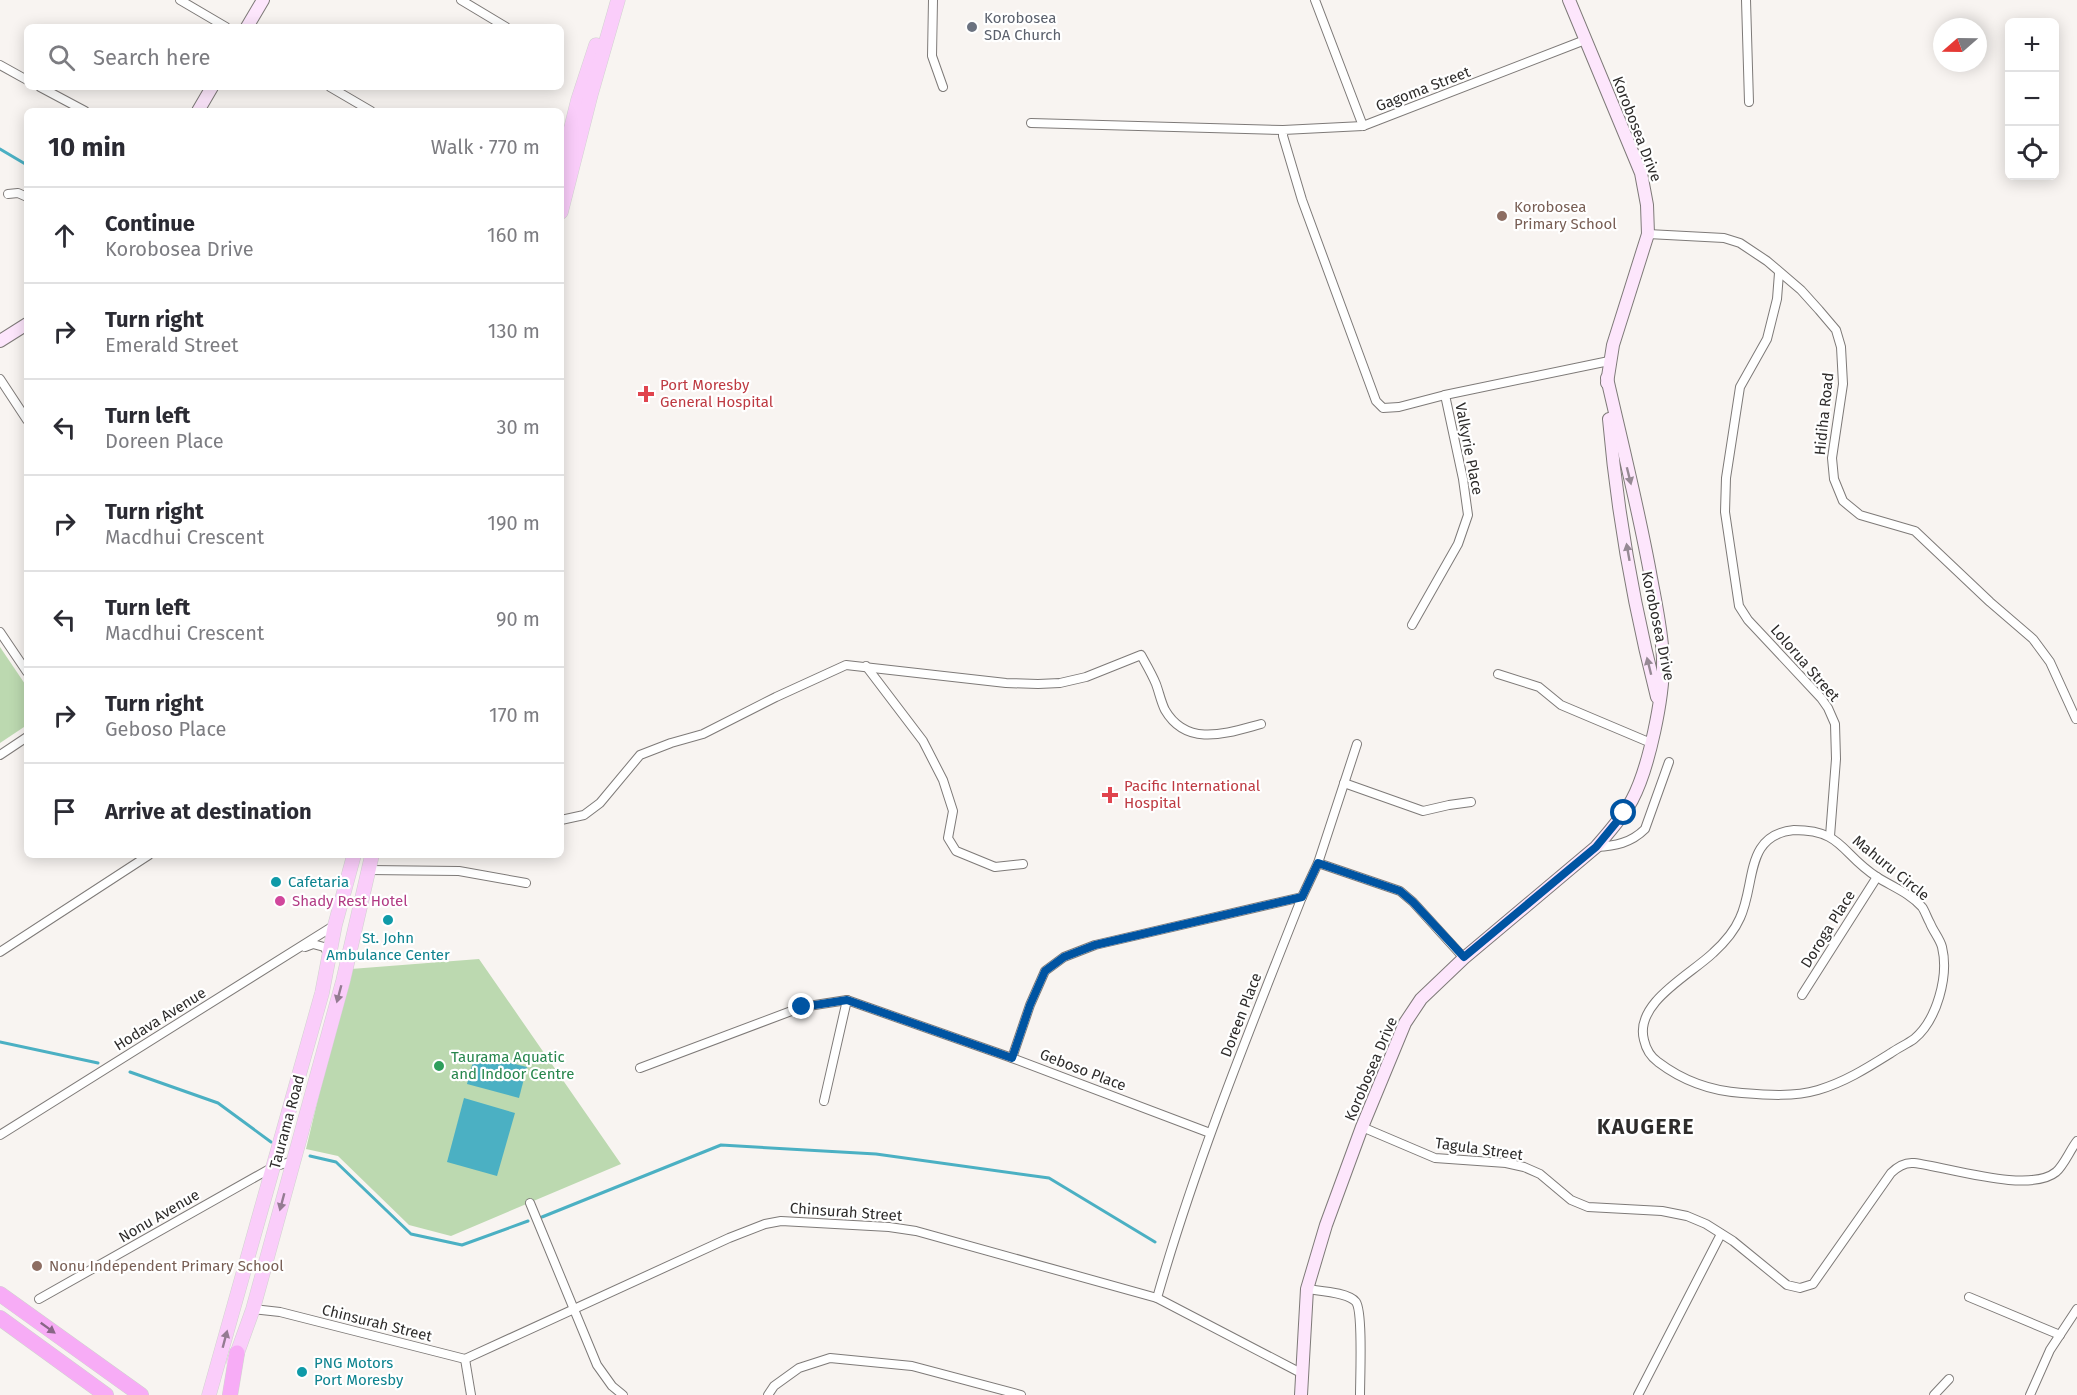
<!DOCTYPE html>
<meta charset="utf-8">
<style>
body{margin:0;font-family:"Fira Sans",sans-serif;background:#f7f7f7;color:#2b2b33}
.controls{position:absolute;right:18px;top:18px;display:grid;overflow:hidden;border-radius:9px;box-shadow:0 3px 15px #0003}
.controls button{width:54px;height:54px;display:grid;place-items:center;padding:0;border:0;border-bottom:2px solid #e1e1e2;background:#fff;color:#2b2b33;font:30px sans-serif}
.compass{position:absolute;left:1933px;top:18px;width:54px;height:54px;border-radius:50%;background:#fff;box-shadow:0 3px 15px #0003;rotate:250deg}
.stop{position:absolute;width:18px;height:18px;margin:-14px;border:4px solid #0054a2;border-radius:50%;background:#fff}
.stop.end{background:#0054a2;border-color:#fff;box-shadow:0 2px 6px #0008}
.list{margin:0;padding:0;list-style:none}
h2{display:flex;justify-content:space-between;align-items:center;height:78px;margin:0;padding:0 24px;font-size:26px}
h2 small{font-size:20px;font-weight:400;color:#7c7c81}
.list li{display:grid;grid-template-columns:39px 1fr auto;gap:18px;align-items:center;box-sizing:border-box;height:96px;padding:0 24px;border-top:2px solid #e1e1e2}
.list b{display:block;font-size:22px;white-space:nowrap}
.list p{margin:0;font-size:20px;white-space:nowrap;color:#7c7c81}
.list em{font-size:20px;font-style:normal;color:#7c7c81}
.icon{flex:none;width:33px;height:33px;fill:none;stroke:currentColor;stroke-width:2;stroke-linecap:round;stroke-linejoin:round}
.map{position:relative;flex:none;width:2077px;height:1395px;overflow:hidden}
.search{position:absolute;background:#fff;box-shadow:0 3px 15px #0003;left:24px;top:24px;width:540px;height:66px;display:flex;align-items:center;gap:15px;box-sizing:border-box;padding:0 21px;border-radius:9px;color:#7c7c81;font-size:22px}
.panel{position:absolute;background:#fff;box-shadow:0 3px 15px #0003;left:24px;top:108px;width:540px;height:750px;border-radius:9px}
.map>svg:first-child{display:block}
</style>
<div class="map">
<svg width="2077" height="1395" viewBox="0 0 2077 1395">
<rect width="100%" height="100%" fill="#f8f4f1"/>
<!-- green -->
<g fill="#bcd9b0">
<polygon points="0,647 27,687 27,725 0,743"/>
<polygon points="479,959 621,1164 451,1236 409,1225 338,1156 306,1149 346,982 351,969"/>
</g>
<!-- water -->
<g fill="#4bb0c3">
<polygon points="475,1054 527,1067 519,1098 467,1084"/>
<polygon points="464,1098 515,1113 497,1176 447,1162"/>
</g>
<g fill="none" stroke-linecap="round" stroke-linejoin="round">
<!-- stream -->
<g stroke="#4bb0c3" stroke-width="3">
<polyline points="0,149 27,165"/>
<polyline points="0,1042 98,1063"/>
<polyline points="130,1072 218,1103 271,1142"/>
<polyline points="310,1156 336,1162 411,1234 462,1245 528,1221"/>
<polyline points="542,1217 721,1145 876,1154 1049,1178 1155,1242"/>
</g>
<!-- street casing -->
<g stroke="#7e7a78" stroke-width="10">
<g id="street">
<polyline points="180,0 226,27"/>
<polyline points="461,0 506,27"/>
<polyline points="933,0 932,56 943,87"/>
<polyline points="1315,0 1363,126 1585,40"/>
<polyline points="1746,0 1749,102"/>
<polyline points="0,65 27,80"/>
<polyline points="40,87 85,111"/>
<polyline points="330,87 371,111"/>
<polyline points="1031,123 1283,130"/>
<polyline points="1363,126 1283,130 1283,136 1302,200 1376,401 1383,408 1399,407 1445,395"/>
<polyline points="8,194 18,193 27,197"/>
<polyline points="1648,234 1724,238 1740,243 1767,261 1801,290 1819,310 1836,330 1841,347 1843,384 1832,458 1834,479 1843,501 1860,515 1915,531 1990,602 2033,639 2050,662 2076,719"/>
<polyline points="1779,273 1777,299 1767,339 1740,387 1726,478 1725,512 1739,606 1748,620 1821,698 1828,708 1835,724 1836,759 1830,836"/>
<polyline points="0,379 27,420"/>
<polyline points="1412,625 1458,544 1468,515 1463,479 1445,395 1609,361"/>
<polyline points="0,632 27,672"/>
<polyline points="866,666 923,741 943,780 953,811 948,838 956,851 995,867 1023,864"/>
<polyline points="1498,674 1539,687 1561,705 1651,743"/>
<polyline points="0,755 27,737"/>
<polyline points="1344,783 1423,811 1449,805 1471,802"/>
<path d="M561,820L584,815L600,803L640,755L671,743L703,734L776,697L846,665L1006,683L1038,684L1060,683L1086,677L1141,655C1146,664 1152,674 1156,684C1159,692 1161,702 1165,710C1187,748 1227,733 1261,724"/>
<path d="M1794,830C1843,830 1841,854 1877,877C1891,886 1910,893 1922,907C1925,911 1927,918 1930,923C1933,931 1940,939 1942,947C1949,976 1937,1020 1914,1039C1907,1044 1898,1048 1891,1053C1867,1068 1845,1082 1818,1090C1794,1097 1767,1095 1742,1093C1712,1091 1683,1081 1658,1062C1651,1057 1646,1049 1644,1040C1634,1003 1690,975 1713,953C1724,943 1734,932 1740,918C1756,884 1744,835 1794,830Z"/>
<path d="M1596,847C1615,846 1631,843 1645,829L1669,762"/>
<polyline points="1318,863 1400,891 1413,902 1464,958"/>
<polyline points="369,870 459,871 526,883"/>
<polyline points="305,947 313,944 324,947 329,954"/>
<polyline points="0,952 149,855"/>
<polyline points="1802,995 1877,877"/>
<polyline points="1012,1058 1030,1005 1045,971 1064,957 1095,945 1302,897"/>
<polyline points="640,1068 802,1007 847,1000 1012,1058 1210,1133"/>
<polyline points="824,1101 847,1000"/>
<path d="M1362,1127L1435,1158L1506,1163L1524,1167L1540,1174L1571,1200L1588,1207L1662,1211L1687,1216L1706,1224L1733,1241L1787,1285L1800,1288L1813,1284L1891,1173C1897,1167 1904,1162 1914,1163C1948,1167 2029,1194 2056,1172C2064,1165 2070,1150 2077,1141"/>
<polyline points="0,1135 335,925"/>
<polyline points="530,1203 597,1365 612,1386 623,1395"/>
<path d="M1307,1289C1319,1291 1348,1292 1356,1302C1363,1312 1360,1379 1360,1395"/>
<polyline points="1969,1297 2060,1335"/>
<path d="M1157,1298C1196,1161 1250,1029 1302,897L1318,863L1357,744"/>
<polyline points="39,1299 273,1167 293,1161"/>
<polyline points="253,1309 280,1312 465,1359 729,1238 765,1224 781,1221 889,1227 916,1231 1157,1298 1301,1373"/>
<polyline points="465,1359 471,1395"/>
<polyline points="768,1395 774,1386 799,1368 830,1358 912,1366 1021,1395"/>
<polyline points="1638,1395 1721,1234"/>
<polyline points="1934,1395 1949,1379"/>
<polyline points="2030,1395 2050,1350 2077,1309"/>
</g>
</g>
<!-- secondary casing -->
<g stroke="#7e7a78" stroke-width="14">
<g id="secondary">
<polyline points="1569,0 1641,173 1647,205 1648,234 1613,345 1607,383"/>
<polyline points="247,27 263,0"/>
<polyline points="198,111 212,87"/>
<polyline points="0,341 27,324"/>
<path d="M1609,419C1617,511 1634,607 1657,697"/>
<path d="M1301,1395L1307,1289L1326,1225L1362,1127L1405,1023L1421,999L1464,958L1596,847C1609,832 1622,818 1632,800C1649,768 1664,696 1663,659C1662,632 1656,605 1651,578C1639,511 1622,444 1607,378"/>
</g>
</g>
<!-- primary casing -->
<g stroke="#d1d1d0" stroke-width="15">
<g id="primary">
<polyline points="561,169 578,100 596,45"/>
<polyline points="561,212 591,94 618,0"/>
<polyline points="234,1362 253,1309 343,981 372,855"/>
<polyline points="209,1395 322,993 335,925 354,855"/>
</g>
</g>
<!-- highway casing -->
<g stroke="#d1d1d0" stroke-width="16">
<g id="highway">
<polyline points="0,1294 141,1395"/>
<polyline points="0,1318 106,1395"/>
<polyline points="230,1395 237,1353"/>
</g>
</g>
<!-- street -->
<use href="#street" stroke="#fff" stroke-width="8"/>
<!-- secondary -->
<use href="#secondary" stroke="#fde6fc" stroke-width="12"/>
<!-- primary -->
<use href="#primary" stroke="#facdfa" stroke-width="14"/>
<!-- highway -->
<use href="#highway" stroke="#f7acf6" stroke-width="15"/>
</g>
<!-- one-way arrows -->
<defs><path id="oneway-solid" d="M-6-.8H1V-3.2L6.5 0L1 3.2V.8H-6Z" transform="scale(1.5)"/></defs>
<g fill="#968994">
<use href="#oneway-solid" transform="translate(1629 476) rotate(76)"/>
<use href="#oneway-solid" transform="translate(1628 552) rotate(-100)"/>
<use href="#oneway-solid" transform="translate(1649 666) rotate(-104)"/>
</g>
<g fill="#947c92">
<use href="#oneway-solid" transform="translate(339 994) rotate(105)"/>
<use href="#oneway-solid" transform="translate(282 1202) rotate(105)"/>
<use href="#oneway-solid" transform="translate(225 1339) rotate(-75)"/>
</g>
<use fill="#886686" href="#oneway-solid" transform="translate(48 1328) rotate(36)"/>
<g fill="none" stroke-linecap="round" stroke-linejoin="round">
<!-- route -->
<polyline stroke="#0054a2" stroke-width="8" points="802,1007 847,1000 1012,1058 1030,1005 1045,971 1064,957 1095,945 1302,897 1318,863 1400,891 1413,902 1464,957 1596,847 1624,813"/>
</g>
<!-- markers -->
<circle fill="#6b7280" stroke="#fff" stroke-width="2" cx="972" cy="27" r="6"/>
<g fill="#8d6e63" stroke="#fff" stroke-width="2">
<circle cx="1502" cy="216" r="6"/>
<circle cx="37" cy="1266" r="6"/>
</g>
<g fill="#e0444e" stroke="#fff" stroke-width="2">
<path d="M643 385h6v6h6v6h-6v6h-6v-6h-6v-6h6z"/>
<path d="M1107 786h6v6h6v6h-6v6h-6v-6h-6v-6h6z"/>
</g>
<g fill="#0f9aa8" stroke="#fff" stroke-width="2">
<circle cx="276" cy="882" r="6"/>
<circle cx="388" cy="920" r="6"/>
<circle cx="302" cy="1372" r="6"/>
</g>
<circle fill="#d1479c" stroke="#fff" stroke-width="2" cx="280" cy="901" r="6"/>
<circle fill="#2e9e5b" stroke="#fff" stroke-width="2" cx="439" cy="1066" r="6"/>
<g text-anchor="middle" stroke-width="4.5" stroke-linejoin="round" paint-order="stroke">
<!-- worship labels -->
<g font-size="15" fill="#5b616d" stroke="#fff" text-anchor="start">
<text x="984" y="23">Korobosea<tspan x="984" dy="17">SDA Church</tspan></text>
</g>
<!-- street labels -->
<g font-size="15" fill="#2e2c2b" stroke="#fff">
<text transform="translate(1423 89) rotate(-21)" y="5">Gagoma Street</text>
<text transform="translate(1637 129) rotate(69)" y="5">Korobosea Drive</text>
<text transform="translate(1824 414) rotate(-84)" y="5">Hidiha Road</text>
<text transform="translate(1469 449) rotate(79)" y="5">Valkyrie Place</text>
<text transform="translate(1658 626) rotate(78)" y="5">Korobosea Drive</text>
<text transform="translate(1805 663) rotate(49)" y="5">Lolorua Street</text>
<text transform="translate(1891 868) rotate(39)" y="5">Mahuru Circle</text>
<text transform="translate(1828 929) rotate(-58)" y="5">Doroga Place</text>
<text transform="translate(1241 1015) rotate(-69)" y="5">Doreen Place</text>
<text transform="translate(160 1019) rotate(-32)" y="5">Hodava Avenue</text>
<text transform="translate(1371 1069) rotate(-67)" y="5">Korobosea Drive</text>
<text transform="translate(1083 1070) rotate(21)" y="5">Geboso Place</text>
<text transform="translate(287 1122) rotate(-75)" y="5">Taurama Road</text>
<text transform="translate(1479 1149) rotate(8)" y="5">Tagula Street</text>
<text transform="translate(846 1212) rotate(4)" y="5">Chinsurah Street</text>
<text transform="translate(159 1216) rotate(-30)" y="5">Nonu Avenue</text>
<text transform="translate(377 1323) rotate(14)" y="5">Chinsurah Street</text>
</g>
<!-- education labels -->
<g font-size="15" fill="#785e54" stroke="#fff" text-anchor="start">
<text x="1514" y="212">Korobosea<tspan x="1514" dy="17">Primary School</tspan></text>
<text x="49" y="1271">Nonu Independent Primary School</text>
</g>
<!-- health labels -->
<g font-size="15" fill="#be3a42" stroke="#fff" text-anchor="start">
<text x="660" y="390">Port Moresby<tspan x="660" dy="17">General Hospital</tspan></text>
<text x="1124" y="791">Pacific International<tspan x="1124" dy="17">Hospital</tspan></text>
</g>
<!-- culture labels -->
<g font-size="15" fill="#0d838f" stroke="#fff" text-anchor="start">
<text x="288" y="887">Cafetaria</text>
<text x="388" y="943" text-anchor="middle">St. John<tspan x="388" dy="17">Ambulance Center</tspan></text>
<text x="314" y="1368">PNG Motors<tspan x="314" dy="17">Port Moresby</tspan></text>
</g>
<!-- hotel labels -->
<g font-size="15" fill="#b23c85" stroke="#fff" text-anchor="start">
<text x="292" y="906">Shady Rest Hotel</text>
</g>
<!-- leisure labels -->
<g font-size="15" fill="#27864d" stroke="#fff" text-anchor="start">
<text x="451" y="1062">Taurama Aquatic<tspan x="451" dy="17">and Indoor Centre</tspan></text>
</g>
<!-- district labels -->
<g font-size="21" font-weight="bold" letter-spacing="1.5" fill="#2e2c2b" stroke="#fff">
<text x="1646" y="1134">KAUGERE</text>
</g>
</g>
</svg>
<div class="controls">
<button>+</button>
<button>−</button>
<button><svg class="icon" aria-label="locate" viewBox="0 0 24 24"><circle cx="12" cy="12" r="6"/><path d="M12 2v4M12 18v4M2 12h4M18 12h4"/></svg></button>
</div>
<svg class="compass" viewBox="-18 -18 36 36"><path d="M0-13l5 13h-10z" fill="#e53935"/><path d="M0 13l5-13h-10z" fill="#7c7c81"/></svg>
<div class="stop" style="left:1624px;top:813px"></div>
<div class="stop end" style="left:802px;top:1007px"></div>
<div class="search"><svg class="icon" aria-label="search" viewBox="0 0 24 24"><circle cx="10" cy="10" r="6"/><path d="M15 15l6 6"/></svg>Search here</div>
<section class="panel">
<h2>10 min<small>Walk · 770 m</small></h2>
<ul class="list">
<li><svg class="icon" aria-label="ahead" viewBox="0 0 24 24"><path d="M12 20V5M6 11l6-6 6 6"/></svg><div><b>Continue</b><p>Korobosea Drive</p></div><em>160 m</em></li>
<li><svg class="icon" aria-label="right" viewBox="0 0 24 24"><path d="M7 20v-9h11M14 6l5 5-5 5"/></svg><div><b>Turn right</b><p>Emerald Street</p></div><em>130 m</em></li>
<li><svg class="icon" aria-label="left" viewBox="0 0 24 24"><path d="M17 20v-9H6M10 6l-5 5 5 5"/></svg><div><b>Turn left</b><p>Doreen Place</p></div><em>30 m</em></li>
<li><svg class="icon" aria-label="right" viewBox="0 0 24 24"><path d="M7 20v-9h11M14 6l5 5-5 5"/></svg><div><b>Turn right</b><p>Macdhui Crescent</p></div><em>190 m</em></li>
<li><svg class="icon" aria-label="left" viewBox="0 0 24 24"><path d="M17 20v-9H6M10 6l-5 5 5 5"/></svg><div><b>Turn left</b><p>Macdhui Crescent</p></div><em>90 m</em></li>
<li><svg class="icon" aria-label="right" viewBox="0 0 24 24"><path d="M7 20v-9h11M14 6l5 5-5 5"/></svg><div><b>Turn right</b><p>Geboso Place</p></div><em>170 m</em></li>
<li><svg class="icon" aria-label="arrive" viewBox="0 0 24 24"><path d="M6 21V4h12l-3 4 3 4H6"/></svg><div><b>Arrive at destination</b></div></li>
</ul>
</section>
</div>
